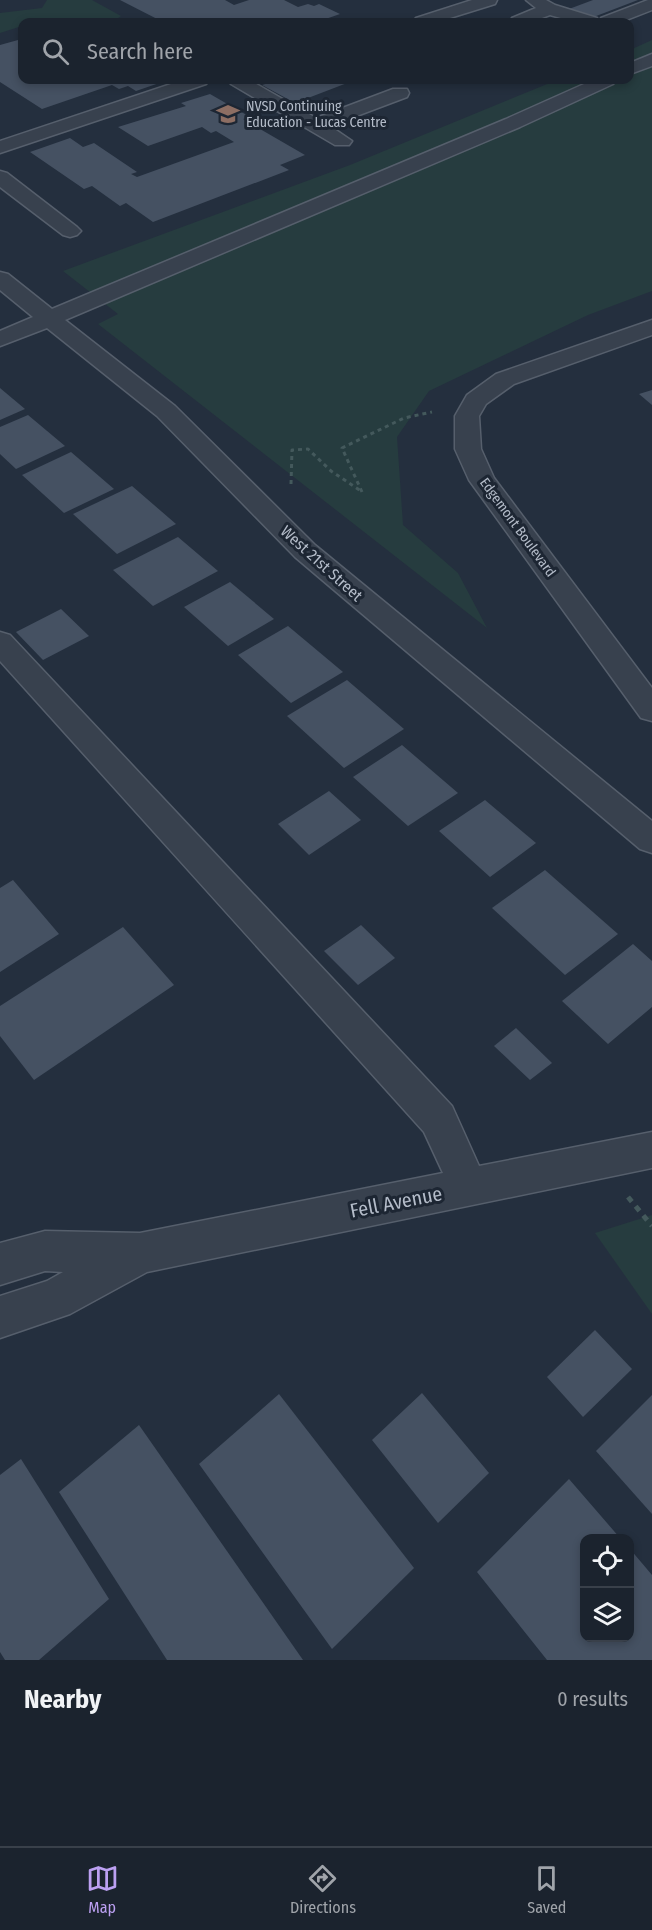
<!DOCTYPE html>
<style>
body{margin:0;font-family:"Fira Sans Condensed",sans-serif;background:#282f3a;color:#f1f3f6}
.controls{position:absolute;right:18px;bottom:18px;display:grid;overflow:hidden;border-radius:12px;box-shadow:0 3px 9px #0003}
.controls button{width:54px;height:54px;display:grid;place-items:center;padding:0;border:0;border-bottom:2px solid #39404a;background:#1b232e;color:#f1f3f6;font:30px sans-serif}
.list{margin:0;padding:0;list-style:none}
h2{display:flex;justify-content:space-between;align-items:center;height:78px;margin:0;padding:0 24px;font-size:26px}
h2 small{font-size:20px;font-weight:400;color:#a0a4aa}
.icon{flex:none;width:33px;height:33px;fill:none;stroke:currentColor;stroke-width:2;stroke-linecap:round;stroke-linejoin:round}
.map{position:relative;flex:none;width:652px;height:1660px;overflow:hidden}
.search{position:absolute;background:#1b232e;box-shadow:0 3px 9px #0003;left:18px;right:18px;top:18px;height:66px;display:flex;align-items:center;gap:15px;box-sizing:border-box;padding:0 21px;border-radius:12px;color:#a0a4aa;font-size:22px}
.sheet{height:186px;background:#1b232e}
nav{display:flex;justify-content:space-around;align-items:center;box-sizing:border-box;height:84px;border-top:2px solid #39404a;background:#1b232e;font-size:16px;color:#a0a4aa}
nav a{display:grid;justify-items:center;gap:3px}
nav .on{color:#bca0f2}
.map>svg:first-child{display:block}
</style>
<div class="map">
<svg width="652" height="1660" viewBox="0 0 652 1660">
<rect width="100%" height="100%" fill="#242f3e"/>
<!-- green -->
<g fill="#263c3f">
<polygon points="47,0 92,0 121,16 112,22 22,22 22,26 0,33 0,13 42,8"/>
<polygon points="652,40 652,291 588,315 429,391 397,437 403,525 458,573 487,628 98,324 118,314 63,271 350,165 557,80 630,80 630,50"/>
<polygon points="652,1215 652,1314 595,1233"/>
</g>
<!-- building -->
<g fill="#455162">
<polygon points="120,0 225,0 234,5 249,0 284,0 298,7 308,4 314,6 319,4 340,14 317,22 163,22"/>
<polygon points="593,0 638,0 591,18 569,9"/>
<polygon points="18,40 22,43 22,80 168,80 136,91 128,86 119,89 112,85 42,109 0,82 0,45"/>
<polygon points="278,80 355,80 295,103 262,85"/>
<polygon points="210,94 250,117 243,119 305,155 280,165 289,170 153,222 126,203 120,206 92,186 84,189 30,152 70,138 83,147 94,143 137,172 131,174 137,177 234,142 216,131 211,133 202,127 148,146 118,127 186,106 181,103"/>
<polygon points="0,388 25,409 0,420"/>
<polygon points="652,390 652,405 639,394"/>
<polygon points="28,415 65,446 16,469 0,454 0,427"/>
<polygon points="71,452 114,489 64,513 22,475"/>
<polygon points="132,486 176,524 117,554 73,514"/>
<polygon points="178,537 218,571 153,606 113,570"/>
<polygon points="230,582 274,619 228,646 184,607"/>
<polygon points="61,609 89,636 43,660 16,632"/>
<polygon points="288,626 343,672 291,703 238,655"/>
<polygon points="347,680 404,729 344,768 287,716"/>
<polygon points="402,745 458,793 408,826 353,777"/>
<polygon points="329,791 361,820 309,855 278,824"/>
<polygon points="485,800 536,843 490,877 439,831"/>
<polygon points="545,870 618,934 565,975 492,908"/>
<polygon points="13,880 59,934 0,972 0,888"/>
<polygon points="361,925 395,958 358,985 324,951"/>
<polygon points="123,927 174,985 34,1080 0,1036 0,1006"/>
<polygon points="633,944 652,961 652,1007 608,1044 562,1001"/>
<polygon points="516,1028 552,1063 530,1080 494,1046"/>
<polygon points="595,1330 632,1369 583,1417 547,1377"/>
<polygon points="422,1393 489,1473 438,1523 372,1440"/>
<polygon points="279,1394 414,1568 332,1649 199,1464"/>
<polygon points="652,1395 652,1514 596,1451"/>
<polygon points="139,1425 303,1660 167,1660 59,1492"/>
<polygon points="21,1459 109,1599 39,1660 5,1660 0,1652 0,1475"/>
<polygon points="569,1479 620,1538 584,1538 584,1638 630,1638 630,1549 652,1575 652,1660 547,1660 477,1572"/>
</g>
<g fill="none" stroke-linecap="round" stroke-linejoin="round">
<!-- minor casing -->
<g stroke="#565f6c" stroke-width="3">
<g id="minor">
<polygon points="472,0 497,0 495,4 437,22 413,22 416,18"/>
<polygon points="526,0 546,0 555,5 597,18 599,21 601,18 648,0 652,0 652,10 621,22 575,22 550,15 531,22 510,22 512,18 536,8"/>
<polygon points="652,54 652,66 630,74 630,63"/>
<polygon points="183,80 209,80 206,84 0,153 0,141"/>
<polygon points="228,80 249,80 316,118 393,89 407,89 409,93 407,97 330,126 352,141 349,145 335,145 231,84"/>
<polygon points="593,80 616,80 613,84 520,127 65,320 175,406 315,545 652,821 652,853 640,849 295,557 157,416 47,328 0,346 0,331 33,317 0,290 0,272 8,274 52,309 506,119"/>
<polygon points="0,171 7,173 77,227 81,231 77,235 70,237 63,235 0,187"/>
<polygon points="652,320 652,335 514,384 486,404 479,416 481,449 494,478 652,688 652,721 641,718 469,480 455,449 455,416 467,395 496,374"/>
<polygon points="0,632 10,635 452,1106 479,1166 652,1132 652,1168 147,1272 70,1314 0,1338 0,1296 47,1281 63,1272 45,1271 0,1285 0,1243 45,1231 140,1233 443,1173 424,1132 0,661"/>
</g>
</g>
<!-- path-far1 -->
<g stroke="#44595c" stroke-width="3" stroke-dasharray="4 4" stroke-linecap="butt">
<polyline points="291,484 292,450 308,449 331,471 361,491"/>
<polyline points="362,492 342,448 404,418 432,412"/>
</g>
<!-- path -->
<polyline stroke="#44595c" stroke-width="5" stroke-dasharray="6 6" stroke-linecap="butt" points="628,1197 652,1226"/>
<!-- minor -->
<use href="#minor" fill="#38414e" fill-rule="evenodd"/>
</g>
<!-- icons -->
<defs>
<g id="school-bare" transform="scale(1.8)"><path d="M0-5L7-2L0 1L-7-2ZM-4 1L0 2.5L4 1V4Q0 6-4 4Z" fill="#8d6e63" stroke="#1d2633" stroke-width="2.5" paint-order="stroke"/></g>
</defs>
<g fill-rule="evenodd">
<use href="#school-bare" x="228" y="114"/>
</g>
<g text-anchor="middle" stroke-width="6" stroke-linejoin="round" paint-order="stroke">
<!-- far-poi labels -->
<g font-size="14" fill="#b4bcc9" stroke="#1d2633" text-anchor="start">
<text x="246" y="111">NVSD Continuing<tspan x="246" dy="16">Education - Lucas Centre</tspan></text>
</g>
<!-- far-street labels -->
<g font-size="14" fill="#b4bcc9" stroke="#1d2633">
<text transform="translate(518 527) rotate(54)" y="5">Edgemont Boulevard</text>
</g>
<!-- street labels -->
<g font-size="16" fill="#b4bcc9" stroke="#1d2633">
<text transform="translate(322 563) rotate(42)" y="6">West 21st Street</text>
</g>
<!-- near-street labels -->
<g font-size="20" fill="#b4bcc9" stroke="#1d2633">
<text transform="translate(396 1202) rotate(-11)" y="7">Fell Avenue</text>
</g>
</g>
</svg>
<div class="controls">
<button><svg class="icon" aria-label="locate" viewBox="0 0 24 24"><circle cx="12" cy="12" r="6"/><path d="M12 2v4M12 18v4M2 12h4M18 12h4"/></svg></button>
<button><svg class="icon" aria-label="layers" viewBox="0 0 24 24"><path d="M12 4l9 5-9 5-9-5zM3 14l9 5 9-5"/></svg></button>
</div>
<div class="search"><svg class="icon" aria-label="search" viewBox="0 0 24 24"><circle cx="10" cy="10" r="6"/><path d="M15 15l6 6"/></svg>Search here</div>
</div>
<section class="sheet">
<h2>Nearby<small>0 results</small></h2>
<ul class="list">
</ul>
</section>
<nav>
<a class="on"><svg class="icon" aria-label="map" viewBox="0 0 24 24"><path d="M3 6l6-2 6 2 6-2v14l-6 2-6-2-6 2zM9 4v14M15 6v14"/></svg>Map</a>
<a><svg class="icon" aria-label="directions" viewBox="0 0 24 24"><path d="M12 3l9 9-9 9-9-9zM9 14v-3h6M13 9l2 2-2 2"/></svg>Directions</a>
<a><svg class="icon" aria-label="saved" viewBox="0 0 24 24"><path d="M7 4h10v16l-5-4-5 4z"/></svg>Saved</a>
</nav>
